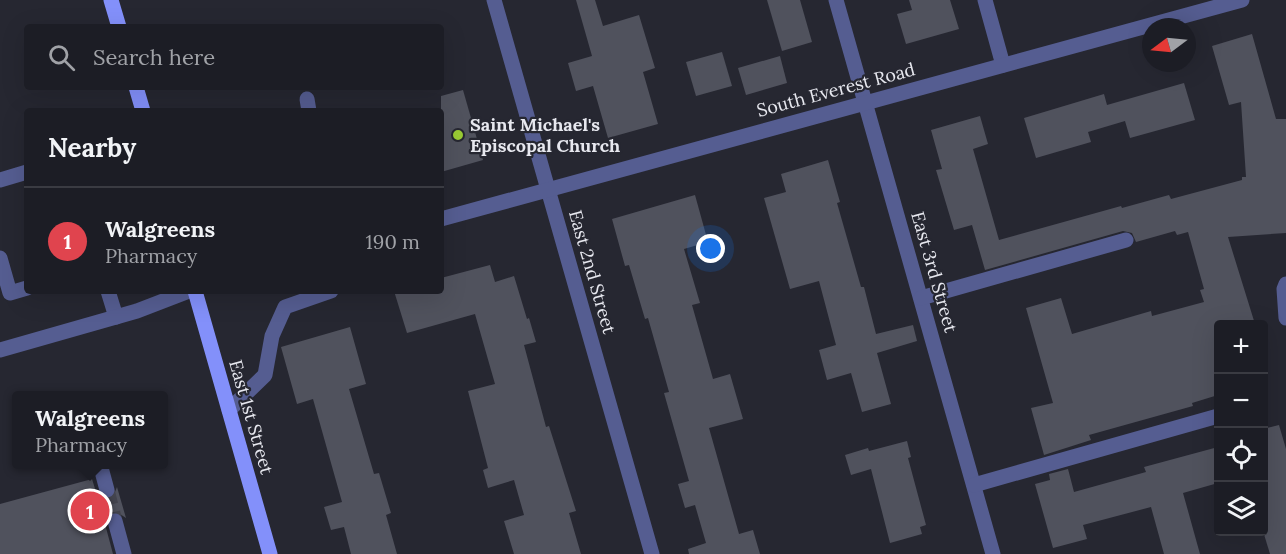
<!DOCTYPE html>
<meta charset="utf-8">
<style>
body{margin:0;font-family:Lora,serif;background:#25262d;color:#f1f3f6}
.controls{position:absolute;right:18px;bottom:18px;display:grid;overflow:hidden;border-radius:6px;box-shadow:0 6px 24px #0002}
.controls button{width:54px;height:54px;display:grid;place-items:center;padding:0;border:0;border-bottom:2px solid #3a3b42;background:#1c1d25;color:#f1f3f6;font:30px sans-serif}
.compass{position:absolute;left:1142px;top:18px;width:54px;height:54px;border-radius:50%;background:#1c1d25;box-shadow:0 6px 24px #0002;rotate:254deg}
.you{position:absolute;left:711px;top:249px;width:21px;height:21px;margin:-15px;border:4px solid #fff;border-radius:50%;background:#1a73e8;box-shadow:0 0 0 9px #1a73e833}
.badge{display:grid;place-items:center;width:39px;height:39px;border-radius:50%;background:#d93025;color:#fff;font-size:20px;font-weight:700}
.pin{position:absolute;translate:-50% -50%;border:3px solid #fff;box-shadow:0 2px 6px #0006}
.popup{position:absolute;left:12px;top:391px;width:156px;height:78px;box-sizing:border-box;display:grid;place-content:center;border-radius:6px;background:#1c1d25;filter:drop-shadow(0 2px 4px #0005);font-size:20px;white-space:nowrap;color:#a0a2a7}
.popup b{font-size:22px;color:#f1f3f6}
.popup::after{content:'';position:absolute;left:50%;top:100%;margin-left:-12px;border:12px solid transparent;border-top-color:#1c1d25}
.list{margin:0;padding:0;list-style:none}
h2{display:flex;justify-content:space-between;align-items:center;height:78px;margin:0;padding:0 24px;font-size:26px}
h2 small{font-size:20px;font-weight:400;color:#a0a2a7}
.list li{display:grid;grid-template-columns:39px 1fr auto;gap:18px;align-items:center;box-sizing:border-box;height:108px;padding:0 24px;border-top:2px solid #3a3b42}
.list b{display:block;font-size:22px;white-space:nowrap}
.list p{margin:0;font-size:20px;white-space:nowrap;color:#a0a2a7}
.list em{font-size:20px;font-style:normal;color:#a0a2a7}
.icon{flex:none;width:33px;height:33px;fill:none;stroke:currentColor;stroke-width:2;stroke-linecap:round;stroke-linejoin:round}
.map{position:relative;flex:none;width:1286px;height:554px;overflow:hidden}
.search{position:absolute;background:#1c1d25;box-shadow:0 6px 24px #0002;left:24px;top:24px;width:420px;height:66px;display:flex;align-items:center;gap:15px;box-sizing:border-box;padding:0 21px;border-radius:6px;color:#a0a2a7;font-size:22px}
.panel{position:absolute;background:#1c1d25;box-shadow:0 6px 24px #0002;left:24px;top:108px;width:420px;height:186px;border-radius:6px}
.map>svg:first-child{display:block}
</style>
<div class="map">
<svg width="1286" height="554" viewBox="0 0 1286 554">
<rect width="100%" height="100%" fill="#262731"/>
<!-- building -->
<g fill="#50525d">
<polygon points="576,0 595,0 603,26 639,15 655,68 643,72 658,124 608,138 593,86 576,91 568,63 592,56"/>
<polygon points="767,0 800,0 812,42 782,51"/>
<polygon points="909,0 950,0 959,29 906,44 897,14 912,10"/>
<polygon points="1252,34 1276,119 1286,119 1286,233 1228,237 1255,324 1218,324 1218,395 1192,403 1193,406 1089,435 1091,440 1044,455 1031,408 1053,403 1026,308 1061,298 1072,334 1151,311 1152,316 1204,302 1200,290 1204,289 1188,232 1177,235 1175,231 1136,242 1132,233 1123,231 985,270 972,225 954,230 936,170 942,169 931,130 980,116 988,144 973,149 999,240 1121,206 1122,208 1169,195 1171,199 1242,180 1242,177 1246,177 1241,102 1229,105 1212,46"/>
<polygon points="722,52 732,86 696,96 686,62"/>
<polygon points="780,56 787,83 746,95 738,68"/>
<polygon points="1184,83 1195,120 1130,138 1125,121 1088,132 1091,142 1036,158 1024,118 1104,94 1107,105"/>
<polygon points="463,90 483,160 441,172 441,96"/>
<polygon points="828,160 840,202 837,203 861,287 864,287 876,334 913,325 917,341 877,353 891,404 862,412 851,373 827,380 819,350 836,345 819,281 790,289 764,198 786,192 781,174"/>
<polygon points="695,195 708,242 684,249 700,303 692,305 713,379 730,374 743,419 709,428 739,534 753,530 760,554 689,554 688,549 706,543 695,505 685,508 678,484 689,481 664,393 669,392 648,318 645,319 629,265 625,266 612,219"/>
<polygon points="490,265 495,282 514,276 527,319 529,318 536,342 524,345 546,427 549,426 576,511 569,513 581,554 514,554 504,521 524,515 514,480 488,488 483,470 488,468 468,391 495,384 475,314 407,333 394,291 441,291 441,278"/>
<polygon points="350,327 366,384 349,389 374,474 379,473 391,513 386,515 397,554 351,554 344,527 331,530 324,507 342,502 313,399 297,404 281,347"/>
<polygon points="1279,425 1286,449 1286,554 1270,554 1263,531 1263,429"/>
<polygon points="907,441 911,457 908,458 926,525 920,527 922,534 890,543 871,469 851,475 845,455 868,448 869,451"/>
<polygon points="1218,447 1218,483 1183,493 1200,554 1164,554 1151,507 1083,525 1087,539 1053,548 1035,484 1050,480 1049,474 1068,469 1074,492 1146,472 1144,467"/>
<polygon points="92,479 96,492 104,499 113,497 117,487 126,518 117,512 112,512 106,518 105,524 113,554 0,554 0,504"/>
</g>
<g fill="none" stroke-linecap="round" stroke-linejoin="round">
<!-- minor-tunnel -->
<polyline stroke="#43444e" stroke-width="15" stroke-dasharray="15 8" stroke-linecap="butt" points="107,490 115,521"/>
<!-- minor -->
<g stroke="#555d91" stroke-width="15">
<polyline points="494,0 652,554"/>
<polyline points="836,0 993,554"/>
<polyline points="985,0 1003,65"/>
<polyline points="307,99 309,111"/>
<polyline points="0,180 27,172"/>
<polyline points="441,219 1242,0"/>
<polyline points="0,258 10,293 27,288"/>
<polyline points="1286,284 1284,289 1286,318"/>
<polyline points="108,291 116,317"/>
<polyline points="921,298 1126,240"/>
<polyline points="0,350 137,311 189,291"/>
<polyline points="229,410 265,375 272,336 285,307 331,291"/>
<polyline points="100,464 107,490"/>
<polyline points="974,485 1218,416"/>
<polyline points="115,521 124,554"/>
</g>
<!-- major -->
<g stroke="#8390fa" stroke-width="15">
<polyline points="111,0 119,27"/>
<polyline points="136,87 143,111"/>
<polyline points="195,291 270,554"/>
</g>
</g>
<!-- markers -->
<circle fill="#9acb34" stroke="#262731" stroke-width="2" cx="458" cy="135" r="6"/>
<g text-anchor="middle" stroke-width="4.5" stroke-linejoin="round" paint-order="stroke">
<!-- street labels -->
<g font-size="18" fill="#e7e8ef" stroke="#262731">
<text transform="translate(836 90) rotate(-15)" y="6">South Everest Road</text>
<text transform="translate(592 272) rotate(74)" y="6">East 2nd Street</text>
<text transform="translate(934 272) rotate(74)" y="6">East 3rd Street</text>
<text transform="translate(251 417) rotate(74)" y="6">East 1st Street</text>
</g>
<!-- poi labels -->
<g font-size="18" font-weight="bold" fill="#e7e8ef" stroke="#262731" text-anchor="start">
<text x="470" y="131">Saint Michael's<tspan x="470" dy="21">Episcopal Church</tspan></text>
</g>
</g>
</svg>
<div class="controls">
<button>+</button>
<button>−</button>
<button><svg class="icon" aria-label="locate" viewBox="0 0 24 24"><circle cx="12" cy="12" r="6"/><path d="M12 2v4M12 18v4M2 12h4M18 12h4"/></svg></button>
<button><svg class="icon" aria-label="layers" viewBox="0 0 24 24"><path d="M12 4l9 5-9 5-9-5zM3 14l9 5 9-5"/></svg></button>
</div>
<svg class="compass" viewBox="-18 -18 36 36"><path d="M0-13l5 13h-10z" fill="#e53935"/><path d="M0 13l5-13h-10z" fill="#a0a2a7"/></svg>
<div class="you"></div>
<div class="pin badge" style="left:90px;top:511px;background:#e0444e">1</div>
<div class="popup"><b>Walgreens</b>Pharmacy</div>
<div class="search"><svg class="icon" aria-label="search" viewBox="0 0 24 24"><circle cx="10" cy="10" r="6"/><path d="M15 15l6 6"/></svg>Search here</div>
<section class="panel">
<h2>Nearby<small></small></h2>
<ul class="list">
<li><span class="badge" style="background:#e0444e">1</span><div><b>Walgreens</b><p>Pharmacy</p></div><em>190 m</em></li>
</ul>
</section>
</div>
